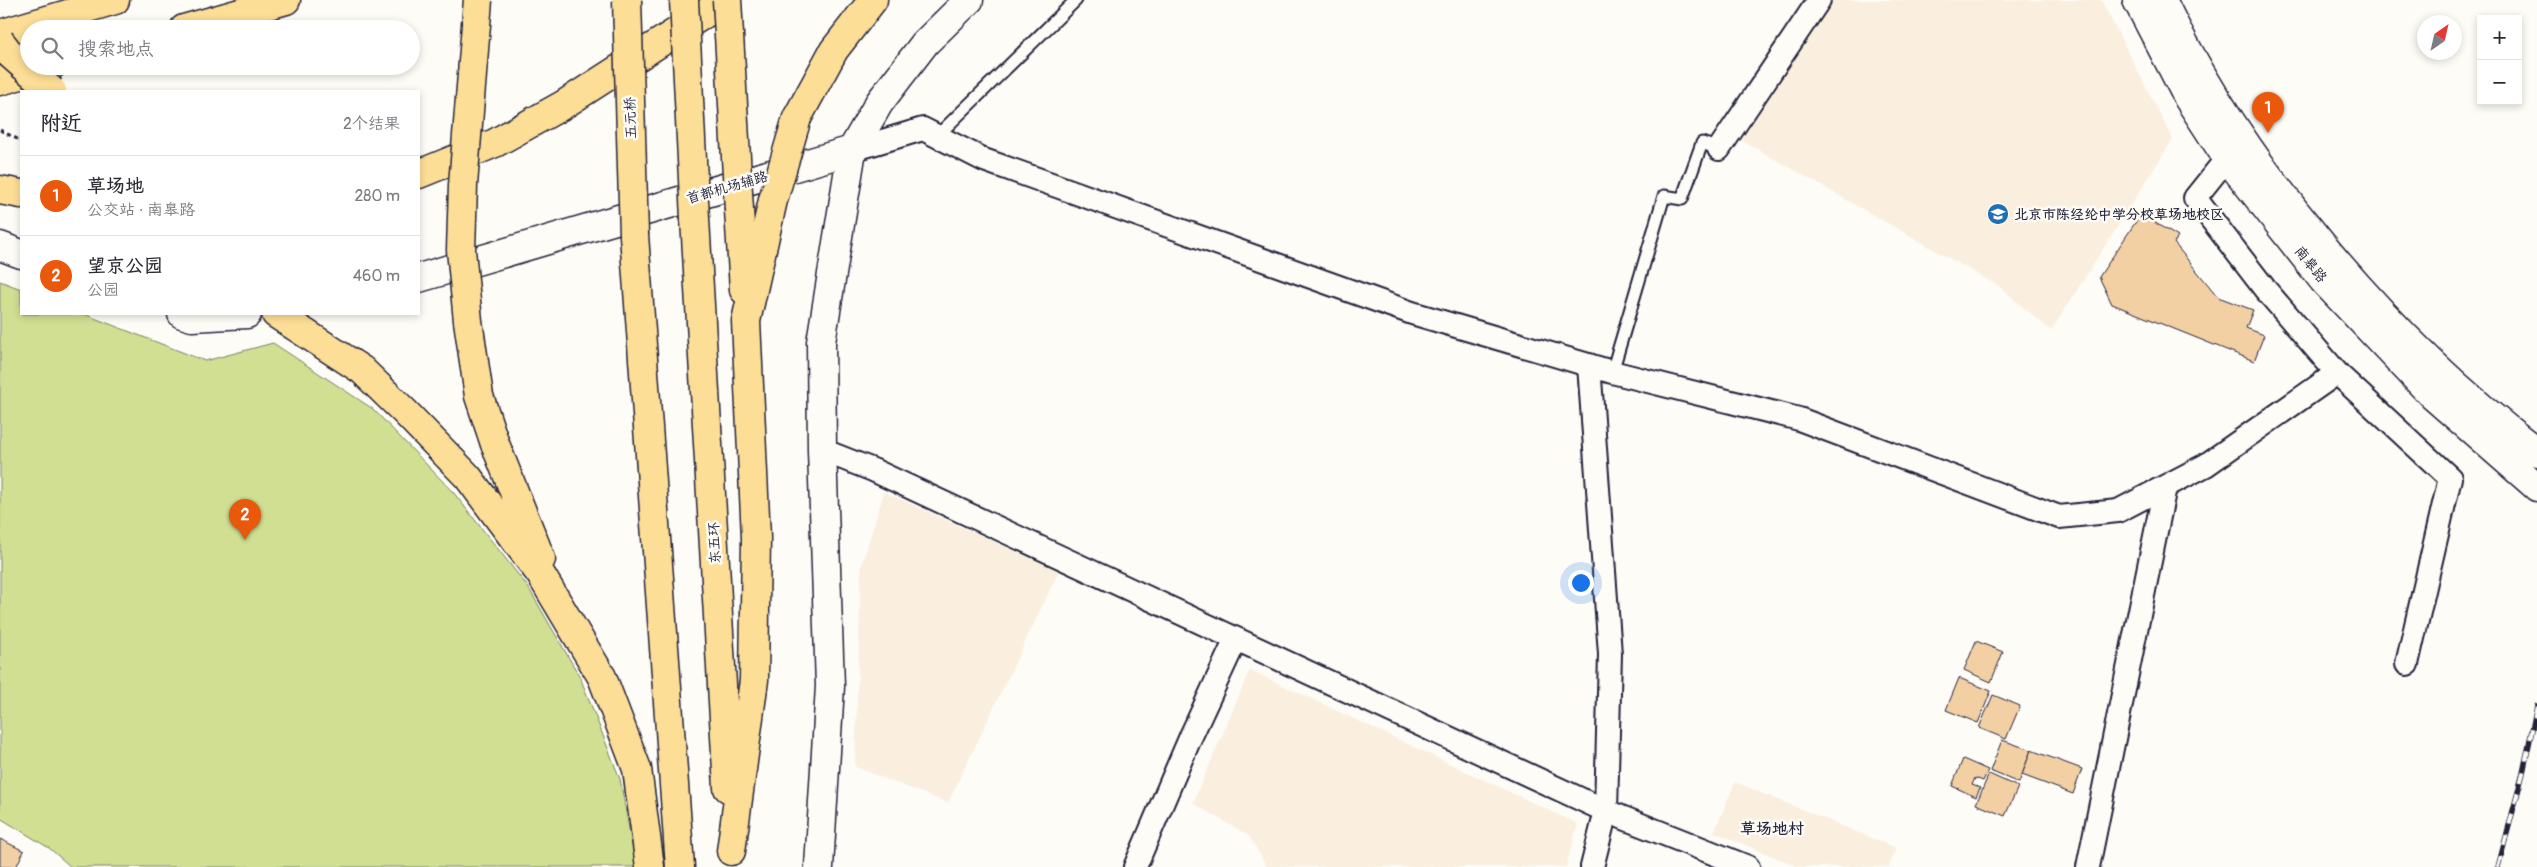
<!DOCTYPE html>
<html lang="zh">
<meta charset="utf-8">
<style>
body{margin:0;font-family:Pangolin,"LXGW WenKai TC",sans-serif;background:#f7f7f7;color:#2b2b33}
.controls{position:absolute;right:15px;top:15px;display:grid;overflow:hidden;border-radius:0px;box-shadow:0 2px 8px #0003}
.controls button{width:45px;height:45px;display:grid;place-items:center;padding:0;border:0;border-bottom:1px solid #e1e1e2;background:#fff;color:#2b2b33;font:25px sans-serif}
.compass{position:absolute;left:2417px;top:15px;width:45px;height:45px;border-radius:50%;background:#fff;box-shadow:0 2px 8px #0003;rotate:34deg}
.you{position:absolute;left:1580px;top:582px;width:18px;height:18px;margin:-12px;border:4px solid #fff;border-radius:50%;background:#1a73e8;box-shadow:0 0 0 8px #1a73e833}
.badge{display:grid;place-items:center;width:32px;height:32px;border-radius:50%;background:#ea580c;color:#fff;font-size:16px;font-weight:700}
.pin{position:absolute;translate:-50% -41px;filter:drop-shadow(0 1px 2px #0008)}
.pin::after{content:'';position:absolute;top:26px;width:18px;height:15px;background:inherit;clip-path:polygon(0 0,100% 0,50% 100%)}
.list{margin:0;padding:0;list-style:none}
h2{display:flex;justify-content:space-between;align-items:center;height:65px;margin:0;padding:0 20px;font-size:21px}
h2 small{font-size:16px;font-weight:400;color:#7c7c81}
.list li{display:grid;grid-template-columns:32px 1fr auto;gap:15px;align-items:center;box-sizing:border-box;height:80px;padding:0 20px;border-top:1px solid #e1e1e2}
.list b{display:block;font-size:19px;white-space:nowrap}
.list p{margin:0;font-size:16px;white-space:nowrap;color:#7c7c81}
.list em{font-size:16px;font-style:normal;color:#7c7c81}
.icon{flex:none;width:28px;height:28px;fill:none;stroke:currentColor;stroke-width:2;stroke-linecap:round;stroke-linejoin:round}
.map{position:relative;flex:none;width:2537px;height:867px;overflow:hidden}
.search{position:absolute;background:#fff;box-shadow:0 2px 8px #0003;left:20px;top:20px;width:400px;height:55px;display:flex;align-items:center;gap:12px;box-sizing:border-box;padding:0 18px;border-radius:28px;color:#7c7c81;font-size:19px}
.panel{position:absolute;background:#fff;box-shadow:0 2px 8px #0003;left:20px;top:90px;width:400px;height:225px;border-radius:0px}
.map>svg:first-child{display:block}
</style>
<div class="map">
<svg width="2537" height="867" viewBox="0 0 2537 867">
<rect width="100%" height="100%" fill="#fdfcf7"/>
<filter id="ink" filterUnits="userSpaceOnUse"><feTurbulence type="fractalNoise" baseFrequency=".02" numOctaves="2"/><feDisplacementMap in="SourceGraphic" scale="10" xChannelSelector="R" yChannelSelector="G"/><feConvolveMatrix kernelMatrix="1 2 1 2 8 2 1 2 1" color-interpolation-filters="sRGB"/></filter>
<g filter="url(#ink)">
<!-- built -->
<g fill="#faefde">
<polygon points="1833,0 2101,0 2173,139 2051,331 2000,287 1741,140"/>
<polygon points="884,492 1059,571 948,803 855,767 861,567"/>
<polygon points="1250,670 1578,824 1566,867 1267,867 1249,836 1193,803"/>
<polygon points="1735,782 1896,848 1889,867 1799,867 1714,832"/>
</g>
<!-- green -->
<polygon fill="#d0df92" stroke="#798066" points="0,281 21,289 21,314 84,314 205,361 273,343 373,409 453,492 528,587 580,677 620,779 636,867 71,867 49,848 0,818"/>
<!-- building -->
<g fill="#f3d0a4" stroke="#22223b">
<polygon points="2141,214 2178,237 2174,243 2218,297 2253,310 2246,328 2264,335 2254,361 2112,304 2099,277"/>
<polygon points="1976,641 2003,652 1991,682 1964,670"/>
<polygon points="1959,678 1991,691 1978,723 1946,710"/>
<polygon points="1993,695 2020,706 2006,739 1979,728"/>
<polygon points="2002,740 2031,750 2019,783 1990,771"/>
<polygon points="2031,750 2082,769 2073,794 2022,775"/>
<polygon points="1963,759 1988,770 1983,781 1975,778 1972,785 1980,788 1976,797 1952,786"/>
<polygon points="1989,774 2018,787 2005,816 1976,804"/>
<polygon points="0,839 24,851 16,867 0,867"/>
</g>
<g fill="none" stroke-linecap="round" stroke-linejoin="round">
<!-- lane casing -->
<g stroke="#22223b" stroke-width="15">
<g id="lane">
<polyline points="937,136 1076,0"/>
<polyline points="1612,372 1664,196 1682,199 1702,143 1719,149"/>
</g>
</g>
<!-- street casing -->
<g stroke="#22223b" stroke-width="26">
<g id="street">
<polyline points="2230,143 2227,158 2195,198 2265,289 2337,373 2450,478 2407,664"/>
<polyline points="1719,149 1819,0"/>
<polyline points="852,150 923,129 984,160 1412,313 1612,372 1799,419 2059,517 2118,511 2206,465 2337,373"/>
<polyline points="1589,365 1610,654 1606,811 1592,867"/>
<polyline points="822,450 873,470 1606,811 1748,867"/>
<polyline points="1135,867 1191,736 1236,639"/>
<polyline points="2088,867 2165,487"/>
</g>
</g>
<!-- secondary casing -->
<g stroke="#22223b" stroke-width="31">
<g id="secondary">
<polyline points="2137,0 2188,98 2227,158 2323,280 2433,396 2537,487"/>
<path d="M2162,0C2242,167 2389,341 2537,452"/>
<polyline points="0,246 21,254"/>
<polyline points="419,278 852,150 879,103 925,43 969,0"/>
<polyline points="182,314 192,317 247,314"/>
<polyline points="819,867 830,686 822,450 821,342 852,150"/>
</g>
</g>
<!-- highway casing -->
<g stroke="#22223b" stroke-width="31">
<g id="highway">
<polyline points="184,29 286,0"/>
<polyline points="0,34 115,0"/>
<polyline points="0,81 51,66"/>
<polyline points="797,118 834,50 873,0"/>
<polyline points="419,174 495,143 563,105 726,0"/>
<polyline points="0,190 21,194"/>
<polyline points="739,210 744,290"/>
<polyline points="695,219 728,788"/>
<polyline points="634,235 680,867"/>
<polyline points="276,314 362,370 405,412 468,477 541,575 602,677 637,769 650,867"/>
<polyline points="495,444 541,559"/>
<polyline points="731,851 754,680 756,538 746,321 773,200"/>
</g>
</g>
<!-- path -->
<polyline stroke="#22223b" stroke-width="3" stroke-dasharray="4 4" stroke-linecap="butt" points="0,130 21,141"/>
<!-- lane -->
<use href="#lane" stroke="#fdfcf7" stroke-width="11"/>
<!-- street -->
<use href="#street" stroke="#fdfcf7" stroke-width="22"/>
<!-- secondary -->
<use href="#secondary" stroke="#fdfcf7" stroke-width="28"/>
<!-- highway -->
<use href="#highway" stroke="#fdde96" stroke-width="28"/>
<!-- rail casing -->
<g stroke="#22223b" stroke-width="5.5">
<polyline id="rail" points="2498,867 2523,773 2537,706"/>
</g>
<!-- rail -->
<use href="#rail" stroke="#fdfcf7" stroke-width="4" stroke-dasharray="11" stroke-linecap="butt"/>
<!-- highway-bridge casing -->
<g stroke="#22223b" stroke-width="31" stroke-linecap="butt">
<g id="highway-bridge">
<polyline points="478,0 463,185 461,250 468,321 479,396 495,444"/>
<polyline points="627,0 634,235"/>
<polyline points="684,0 695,219"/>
<polyline points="727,0 739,210"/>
<polyline points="0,41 10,54 52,91"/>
<polyline points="773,200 797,118"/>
</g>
</g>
<!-- highway-bridge -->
<use href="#highway-bridge" stroke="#fdde96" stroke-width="28"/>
</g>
</g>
<!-- icons -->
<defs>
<g id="school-disc" transform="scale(1.125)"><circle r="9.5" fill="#1f6fb2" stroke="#fdfcf7"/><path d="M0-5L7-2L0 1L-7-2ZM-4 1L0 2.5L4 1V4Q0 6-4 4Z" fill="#fff"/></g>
</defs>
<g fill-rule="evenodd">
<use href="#school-disc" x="1998" y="214"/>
</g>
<g text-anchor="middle" stroke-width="5" stroke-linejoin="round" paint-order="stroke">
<!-- street labels -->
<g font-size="14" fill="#22223b" stroke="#fdfcf7">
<text transform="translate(630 118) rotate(-92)" y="5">五元桥</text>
<text transform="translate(727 187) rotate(-16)" y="5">首都机场辅路</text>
<text transform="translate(2311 264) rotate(51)" y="5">南皋路</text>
<text transform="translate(714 543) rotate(-93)" y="5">东五环</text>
</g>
<!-- poi labels -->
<g font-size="14" font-weight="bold" fill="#22223b" stroke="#fdfcf7" text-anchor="start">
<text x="2014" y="219">北京市陈经纶中学分校草场地校区</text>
</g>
<!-- quarter labels -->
<g font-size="16" font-weight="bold" fill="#22223b" stroke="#fdfcf7">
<text x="1772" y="834">草场地村</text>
</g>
</g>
</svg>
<div class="controls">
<button>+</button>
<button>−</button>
</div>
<svg class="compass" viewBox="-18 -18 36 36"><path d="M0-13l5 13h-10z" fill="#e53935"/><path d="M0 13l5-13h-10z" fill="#7c7c81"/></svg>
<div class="you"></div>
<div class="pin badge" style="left:2268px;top:133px">1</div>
<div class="pin badge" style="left:245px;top:540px">2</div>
<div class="search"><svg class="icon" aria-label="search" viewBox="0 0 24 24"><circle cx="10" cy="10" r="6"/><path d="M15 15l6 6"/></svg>搜索地点</div>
<section class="panel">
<h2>附近<small>2个结果</small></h2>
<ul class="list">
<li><span class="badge">1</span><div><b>草场地</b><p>公交站 · 南皋路</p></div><em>280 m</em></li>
<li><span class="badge">2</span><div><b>望京公园</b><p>公园</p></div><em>460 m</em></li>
</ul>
</section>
</div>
